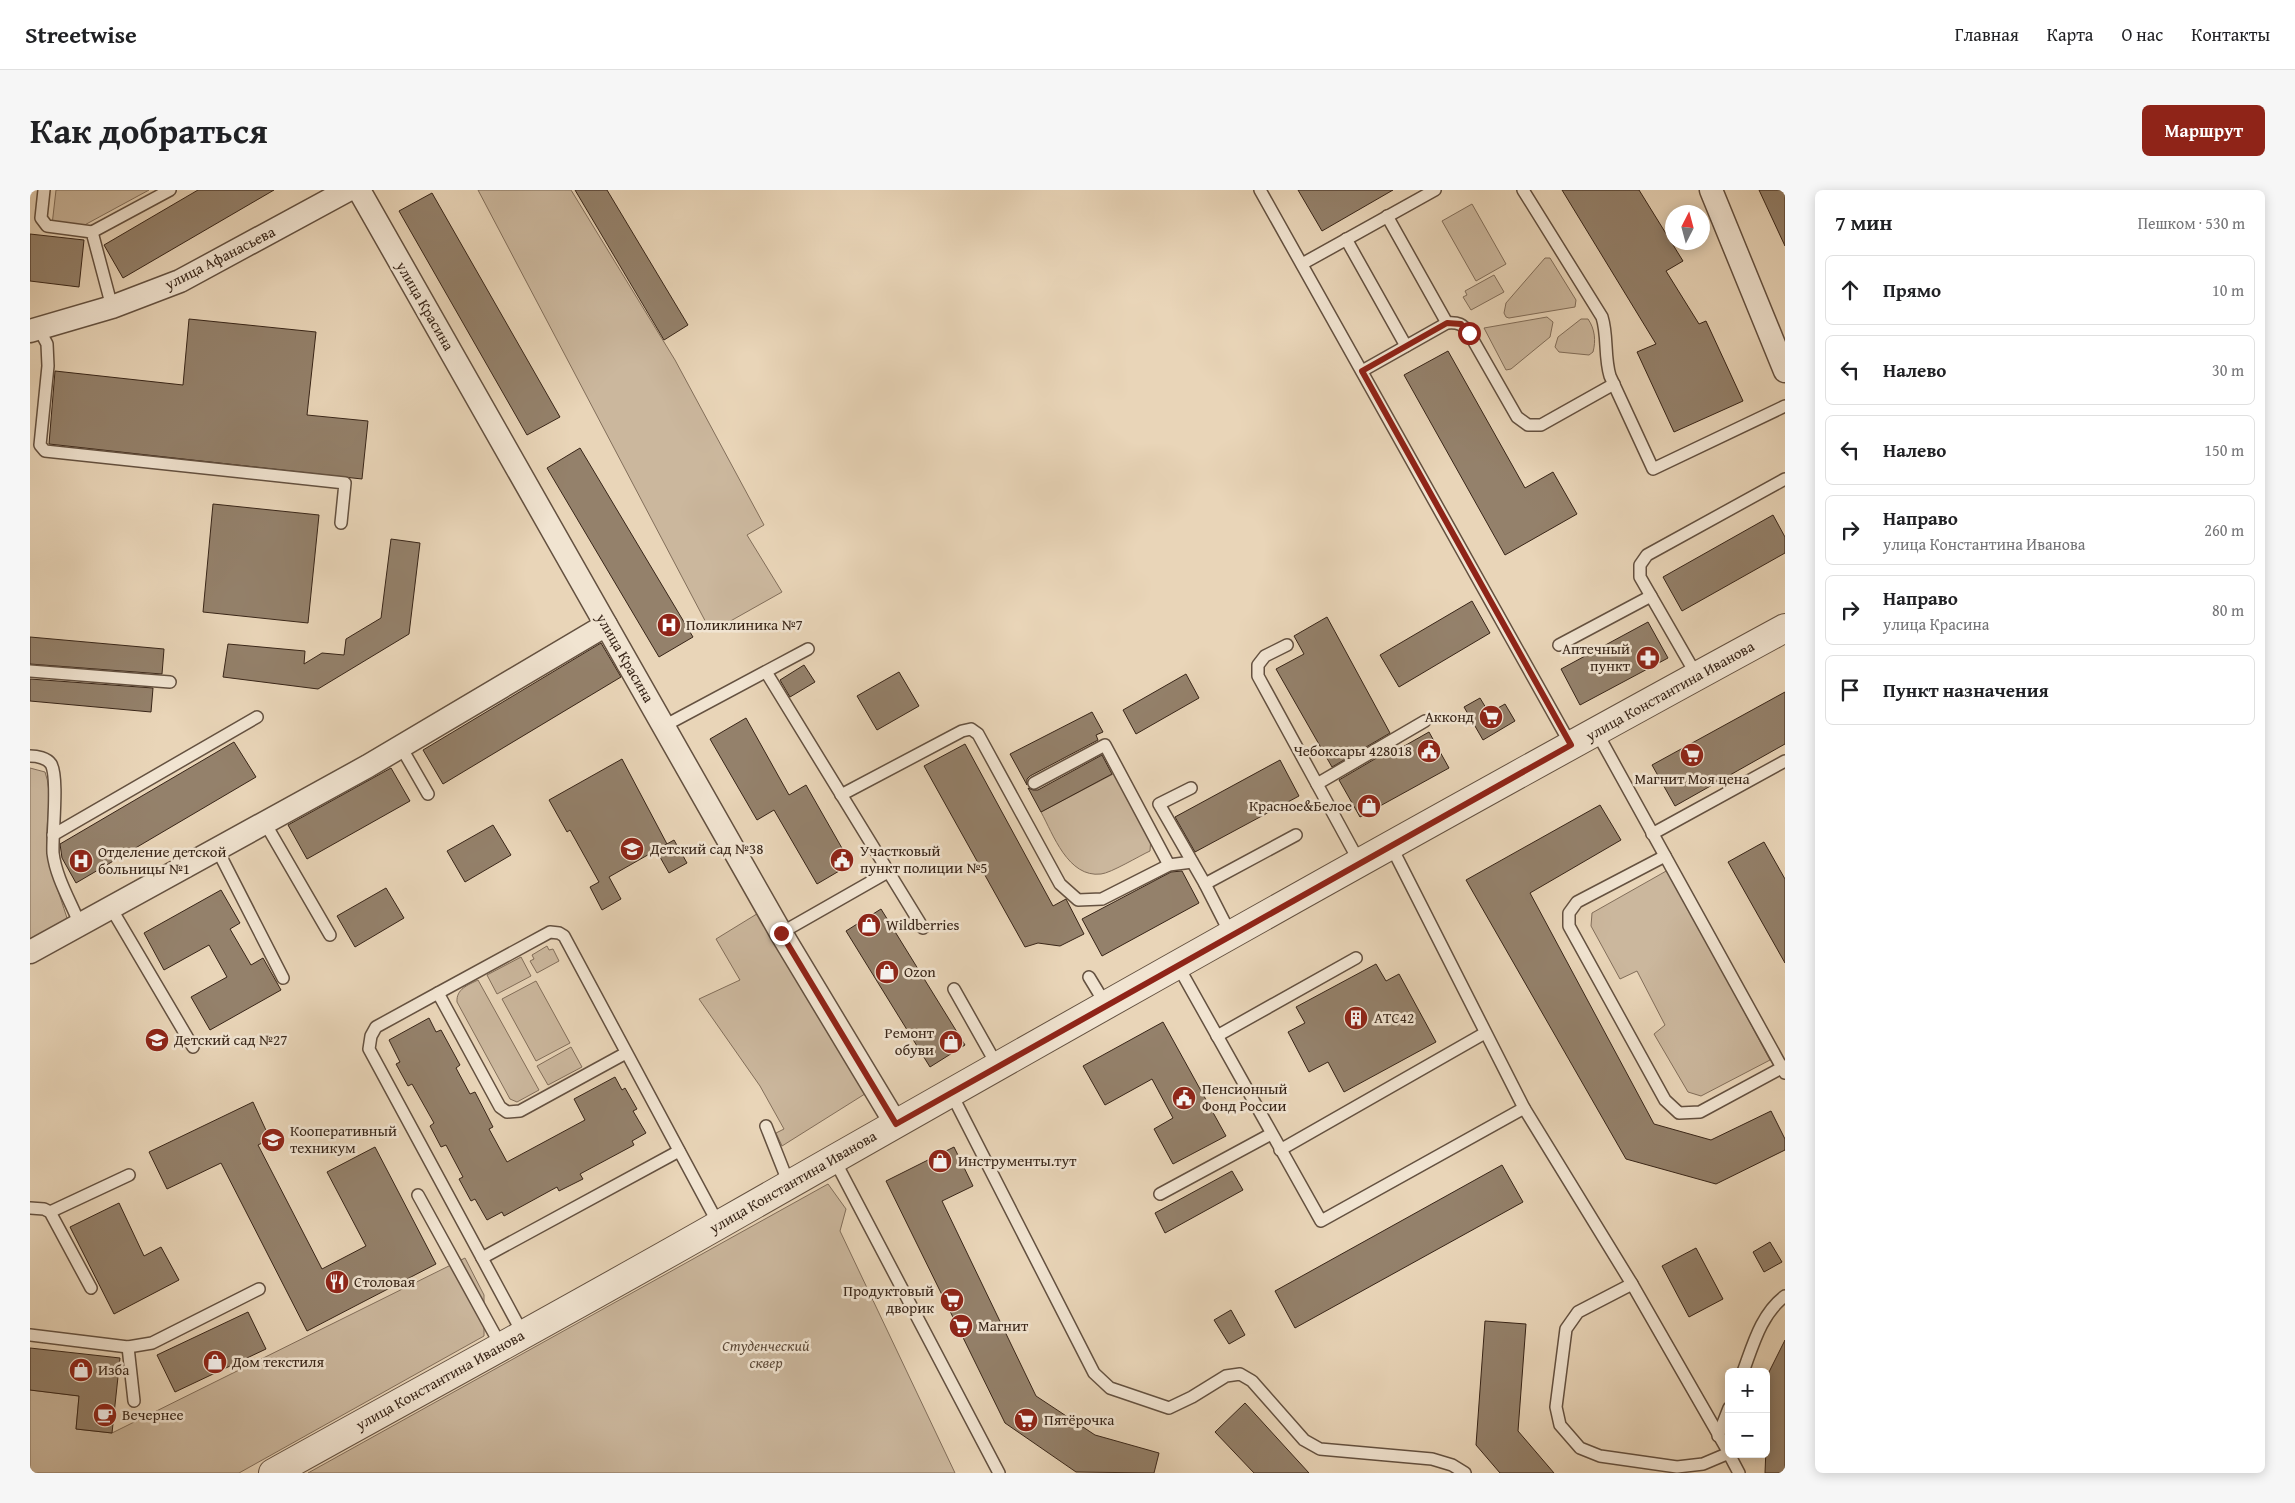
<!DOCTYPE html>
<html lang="ru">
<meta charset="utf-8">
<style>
body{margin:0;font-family:"Gentium Book Plus",serif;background:#f6f6f6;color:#202124}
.controls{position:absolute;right:15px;bottom:15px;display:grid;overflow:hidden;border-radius:8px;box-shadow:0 2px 12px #0003}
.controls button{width:45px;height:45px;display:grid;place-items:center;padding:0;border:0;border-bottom:1px solid #e0e0e0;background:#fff;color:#202124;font:25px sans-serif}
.compass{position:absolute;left:1635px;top:15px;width:45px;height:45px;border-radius:50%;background:#fff;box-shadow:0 2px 12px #0003;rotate:6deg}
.stop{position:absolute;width:15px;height:15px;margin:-11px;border:4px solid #8f2418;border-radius:50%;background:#fff}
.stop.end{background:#8f2418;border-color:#fff;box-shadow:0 1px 5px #0008}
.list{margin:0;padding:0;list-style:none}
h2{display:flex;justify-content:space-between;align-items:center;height:65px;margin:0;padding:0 20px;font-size:21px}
h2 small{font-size:16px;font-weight:400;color:#757577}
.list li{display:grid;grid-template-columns:32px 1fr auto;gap:15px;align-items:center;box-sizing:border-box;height:70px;margin:0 10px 10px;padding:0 10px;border:1px solid #e0e0e0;border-radius:8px}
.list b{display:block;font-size:19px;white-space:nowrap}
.list p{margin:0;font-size:16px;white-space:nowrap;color:#757577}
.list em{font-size:16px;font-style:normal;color:#757577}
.icon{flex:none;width:28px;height:28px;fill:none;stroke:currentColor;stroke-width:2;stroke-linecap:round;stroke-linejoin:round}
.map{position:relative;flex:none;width:1755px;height:1283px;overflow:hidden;border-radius:8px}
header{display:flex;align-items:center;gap:30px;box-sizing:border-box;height:70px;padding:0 25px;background:#fff;border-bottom:1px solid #e0e0e0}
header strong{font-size:24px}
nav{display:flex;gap:28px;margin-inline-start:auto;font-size:18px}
.intro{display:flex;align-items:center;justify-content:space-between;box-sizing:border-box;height:120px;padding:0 30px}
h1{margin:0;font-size:35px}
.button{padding:12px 22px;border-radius:8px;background:#8f2418;color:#fff;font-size:18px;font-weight:700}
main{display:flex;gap:30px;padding:0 30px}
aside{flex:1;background:#fff;border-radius:8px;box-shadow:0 2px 12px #0003}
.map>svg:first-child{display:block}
</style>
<header>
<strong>Streetwise</strong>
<nav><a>Главная</a><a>Карта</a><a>О нас</a><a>Контакты</a></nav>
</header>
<div class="intro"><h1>Как добраться</h1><a class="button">Маршрут</a></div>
<main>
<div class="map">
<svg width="1755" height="1283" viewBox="0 0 1755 1283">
<rect width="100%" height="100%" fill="#e9d5b8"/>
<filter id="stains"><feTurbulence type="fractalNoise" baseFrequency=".004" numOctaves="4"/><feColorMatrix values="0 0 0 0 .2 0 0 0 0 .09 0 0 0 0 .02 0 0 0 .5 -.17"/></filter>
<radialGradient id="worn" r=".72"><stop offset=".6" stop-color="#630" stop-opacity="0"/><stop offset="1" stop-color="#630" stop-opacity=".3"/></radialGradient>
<!-- green -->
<g fill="#cbb79d" stroke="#826e5a">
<polygon points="26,0 119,0 49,38 22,35"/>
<polygon points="448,0 541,0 645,170 734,335 717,345 752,402 681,442"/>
<polygon points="1442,14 1476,74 1446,91 1412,31"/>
<polygon points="1515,68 1520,68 1546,110 1545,117 1479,128 1476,127 1474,123 1476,113"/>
<polygon points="1464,85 1474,102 1441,120 1433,107 1437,105 1435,101"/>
<polygon points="1517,127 1523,132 1520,147 1481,179 1476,180 1454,138"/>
<path d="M1551,129H1558C1565,139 1566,151 1563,162L1559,165L1529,162L1525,157L1528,147Z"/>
<path d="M0,578L15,582C23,603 16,628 17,650C19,677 29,703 37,728L35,734L0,751Z"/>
<path d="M1085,583L1121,646L1120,661C1109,666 1081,683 1071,684C1038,688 1023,644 1011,622Z"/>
<polygon points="1638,680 1740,870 1671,906 1658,902 1624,844 1635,835 1607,781 1590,789 1561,736 1562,723"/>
<polygon points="730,722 838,902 752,956 746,943 754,939 730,896 669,809 710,790 686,749"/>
<polygon points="517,756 519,760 523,759 529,771 507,783 500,771 504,769 502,765"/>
<polygon points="491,767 501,786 467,804 457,785"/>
<path d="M448,790L509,900L487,912L480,909L427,812C426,799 438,795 448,790Z"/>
<polygon points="506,791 540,853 506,871 472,809"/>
<polygon points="541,857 552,877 518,895 507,876"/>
<polygon points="798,994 816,1019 810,1041 925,1283 278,1283"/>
<polygon points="435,1068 454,1105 454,1146 209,1283 0,1283 0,1200 49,1206 46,1239 82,1243"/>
</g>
<!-- building -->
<g fill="#94816b" stroke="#382518">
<polygon points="168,0 244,0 93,88 74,55"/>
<polygon points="545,0 577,0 658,135 634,150"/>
<polygon points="1268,0 1363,0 1292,41"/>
<polygon points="1532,0 1609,0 1653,71 1636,81 1669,134 1676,131 1713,211 1644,242 1607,162 1626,154"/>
<polygon points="1729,0 1755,0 1755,56"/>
<polygon points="402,3 530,227 497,245 369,21"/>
<polygon points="0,44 54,50 49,97 0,91"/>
<polygon points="159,129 286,142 277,225 338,231 332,289 19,254 25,181 153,195"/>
<polygon points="1418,161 1495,298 1523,282 1547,324 1475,365 1374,185"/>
<polygon points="550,258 663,447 629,467 517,278"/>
<polygon points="183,314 289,325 278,433 173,422"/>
<polygon points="1743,325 1755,347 1755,363 1652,421 1633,387"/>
<polygon points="361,349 390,353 379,444 288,499 193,487 198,454 275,461 274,474 292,463 314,465 316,449 351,428"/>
<polygon points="1442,411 1460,443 1369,497 1350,465"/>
<polygon points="1297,427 1360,543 1302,577 1246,479 1274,464 1264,446"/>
<polygon points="1618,432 1638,468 1550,515 1531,479"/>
<polygon points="0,447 134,459 132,484 0,474"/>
<polygon points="571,453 591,487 413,594 393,560"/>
<polygon points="774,475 785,492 760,507 750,490"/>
<polygon points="869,482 889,516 847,540 827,506"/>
<polygon points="1156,484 1169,508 1106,544 1093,520"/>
<polygon points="0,489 123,498 121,522 0,511"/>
<polygon points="1755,502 1755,554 1645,616 1622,575"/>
<polygon points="1450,508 1459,523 1475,514 1485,531 1453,550 1434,517"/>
<polygon points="1062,522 1073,542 1066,545 1068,550 1000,586 997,589 997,595 980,564"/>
<polygon points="716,528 759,605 776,595 821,674 787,694 744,620 727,630 680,549"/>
<polygon points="1399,542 1419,578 1330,627 1309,590 1367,556 1369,559"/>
<polygon points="204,552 226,587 46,693 32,668 30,654"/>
<polygon points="935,554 1023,716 1036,709 1054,744 1030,756 1008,753 995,757 894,576"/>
<polygon points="1072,565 1082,584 1011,622 998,598 1003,600 1008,600"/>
<polygon points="592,569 637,654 579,687 591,709 572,720 560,697 569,692 540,640 537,642 519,610"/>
<polygon points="1250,570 1269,606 1165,662 1145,627"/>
<polygon points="361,578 380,611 277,669 258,635"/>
<polygon points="1570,615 1591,650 1500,703 1624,934 1681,950 1741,921 1755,949 1755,960 1686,994 1596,969 1436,690"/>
<polygon points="463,635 481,665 435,692 417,661"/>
<polygon points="644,650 657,673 639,683 626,660"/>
<polygon points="1734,652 1755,689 1755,773 1698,672"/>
<polygon points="1152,681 1169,713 1072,766 1052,729 1141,682"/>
<polygon points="356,698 374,728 325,757 307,726"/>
<polygon points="191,700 210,733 200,739 221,775 233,768 251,800 180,840 161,807 197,787 179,755 134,780 114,743"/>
<polygon points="851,719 935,855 900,877 816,741"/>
<polygon points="1346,774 1356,791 1369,784 1406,852 1314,902 1298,872 1279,882 1258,842 1275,833 1266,817"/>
<polygon points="399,828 406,842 411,840 430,875 426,878 440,904 445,902 463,937 459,939 477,972 555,930 544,909 585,887 592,900 595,898 607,919 603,921 616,943 602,951 604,955 550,984 553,989 529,1001 527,997 474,1026 472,1022 457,1030 445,1009 441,1011 429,989 433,987 416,955 411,957 400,936 404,933 382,894 378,896 366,874 370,872 359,850"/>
<polygon points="1133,832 1196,946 1143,974 1124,939 1143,928 1122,889 1075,915 1053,876"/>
<polygon points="223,912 240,949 228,955 292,1079 336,1056 297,982 345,957 406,1074 277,1141 191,973 137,999 119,962"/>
<polygon points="924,957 943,996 912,1011 1006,1206 1065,1245 1129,1263 1124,1283 1046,1282 975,1233 856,991"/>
<polygon points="1472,975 1493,1012 1265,1138 1245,1101"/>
<polygon points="1202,981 1213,1000 1135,1043 1125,1023"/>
<polygon points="89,1013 114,1066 131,1057 149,1090 84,1124 40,1037"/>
<polygon points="1740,1052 1752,1072 1734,1082 1723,1062"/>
<polygon points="1666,1058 1693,1109 1659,1127 1632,1076"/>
<polygon points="1201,1120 1215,1145 1199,1154 1184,1130"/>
<polygon points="218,1122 236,1159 145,1202 127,1165"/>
<polygon points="1455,1131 1496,1134 1488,1241 1524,1283 1470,1283 1446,1255"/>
<polygon points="1755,1150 1755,1283 1735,1283 1739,1182"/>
<polygon points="0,1158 90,1168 82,1243 46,1239 49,1206 0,1200"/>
<polygon points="1215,1213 1257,1259 1279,1283 1224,1283 1185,1242"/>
</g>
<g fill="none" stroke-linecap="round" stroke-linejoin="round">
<!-- service casing -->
<g stroke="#645140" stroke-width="14">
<g id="service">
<polyline points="14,0 11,28 17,36 62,42 82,117"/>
<polyline points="1230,0 1541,555"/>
<path d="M1493,0L1572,127C1578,146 1574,166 1580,186L1623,279L1755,216"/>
<polyline points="1357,26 1417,133"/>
<polyline points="62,42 140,0"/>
<polyline points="1316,49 1376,156"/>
<polyline points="1272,74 1405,0"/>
<polyline points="9,139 17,154 18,176 10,255 15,261 315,293 311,333"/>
<path d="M1332,181L1417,133C1428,132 1433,134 1439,143L1487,227L1498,235H1511L1584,194"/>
<polyline points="1257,455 1235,466 1228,475 1228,486 1287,594"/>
<polyline points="1529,455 1621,406"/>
<polyline points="0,481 140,492"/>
<polyline points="736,482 893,738"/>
<polyline points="1667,486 1610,387 1610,375 1617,365 1755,289"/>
<polyline points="634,536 778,459"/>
<polyline points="1566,541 1755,883"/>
<polyline points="371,557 398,604"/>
<path d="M0,566C7,566 17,568 21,574C29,588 22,643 23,663C26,688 41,712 50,735"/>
<polyline points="1004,593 1075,555 1139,675"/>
<polyline points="1161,598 1129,614 1175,694 1266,645"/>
<polyline points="811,605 932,541 941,539 948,544 1030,694 1048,710 1072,709 1139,675 1162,672"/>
<polyline points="235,633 300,745"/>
<polyline points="1622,644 1755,571"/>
<polyline points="23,645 227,527"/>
<polyline points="1361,656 1494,918 1602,1094 1699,1263"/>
<polyline points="187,659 253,788"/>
<polyline points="1635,666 1547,712 1539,723 1539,736 1635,910 1649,923 1670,922 1755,876"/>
<polyline points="1330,673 1287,594 1395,531"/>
<polyline points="1175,694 1201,745"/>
<polyline points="81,718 163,857"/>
<polyline points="751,743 858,682"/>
<polyline points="1148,776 1291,1031 1494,918"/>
<polyline points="1059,787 1076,815"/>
<polyline points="924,799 968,877"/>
<polyline points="408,803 346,837 341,846 339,859 452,1068"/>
<polyline points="1187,846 1326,768"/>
<polyline points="596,863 490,921 477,922 470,917 408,803 520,742 529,743 534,746 689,1035"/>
<polyline points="921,903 1064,1183 1080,1198 1139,1218 1162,1207 1196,1186 1210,1184 1222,1191 1274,1250 1290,1259 1402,1269 1422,1275 1435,1283"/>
<polyline points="736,936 759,994"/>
<polyline points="1250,960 1455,843"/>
<polyline points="804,969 969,1283"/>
<polyline points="1130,1004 1241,944"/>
<polyline points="388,1005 471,1156"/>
<polyline points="0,1018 14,1019 20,1022 61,1098"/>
<polyline points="20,1022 99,985"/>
<polyline points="1602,1094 1548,1122 1536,1139 1526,1217 1530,1235 1550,1258 1570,1266 1647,1277 1673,1274 1699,1263"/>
<polyline points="493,1144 452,1068 649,961"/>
<polyline points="0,1145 98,1157 122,1153 229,1099"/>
<polyline points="98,1157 104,1211"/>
<path d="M1713,1182C1723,1155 1731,1124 1755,1106"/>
<polyline points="1688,1246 1699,1218"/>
<polyline points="1699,1264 1709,1283"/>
</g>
</g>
<!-- minor casing -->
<g stroke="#645140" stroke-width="25">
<g id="minor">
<polyline points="329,0 751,743 866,934"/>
<polyline points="1681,0 1755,181"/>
<polyline points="0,141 82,117 150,91 318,0"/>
<polyline points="0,762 338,576 576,435"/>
</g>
</g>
<!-- tertiary casing -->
<g stroke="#645140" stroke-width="30">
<path id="tertiary" d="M243,1283C392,1200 543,1118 692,1033C1044,832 1398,632 1755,438"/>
</g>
<!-- service -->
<use href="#service" stroke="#f1e4d1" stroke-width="11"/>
<!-- minor -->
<use href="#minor" stroke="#f1e4d1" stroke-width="22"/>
<!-- tertiary -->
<use href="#tertiary" stroke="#f1e4d1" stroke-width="28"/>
</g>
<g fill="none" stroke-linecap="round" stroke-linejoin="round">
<!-- route -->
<polyline stroke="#8f2418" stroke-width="6" points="751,743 866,934 1541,555 1332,181 1417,133 1431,134 1439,143"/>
</g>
<!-- icons -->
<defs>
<g id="hospital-disc" transform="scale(1.25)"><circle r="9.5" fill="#8f2418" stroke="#f1e4d1"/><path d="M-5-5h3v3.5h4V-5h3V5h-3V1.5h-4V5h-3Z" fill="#fff"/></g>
<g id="pharmacy-disc" transform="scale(1.25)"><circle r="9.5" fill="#8f2418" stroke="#f1e4d1"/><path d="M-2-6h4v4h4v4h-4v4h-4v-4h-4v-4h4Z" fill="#fff"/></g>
<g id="supermarket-disc" transform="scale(1.25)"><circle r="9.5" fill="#8f2418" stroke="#f1e4d1"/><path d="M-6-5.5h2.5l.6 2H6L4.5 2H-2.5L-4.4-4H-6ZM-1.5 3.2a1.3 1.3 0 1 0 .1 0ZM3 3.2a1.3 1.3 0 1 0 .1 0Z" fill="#fff"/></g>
<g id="civic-disc" transform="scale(1.25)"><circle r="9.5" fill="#8f2418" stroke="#f1e4d1"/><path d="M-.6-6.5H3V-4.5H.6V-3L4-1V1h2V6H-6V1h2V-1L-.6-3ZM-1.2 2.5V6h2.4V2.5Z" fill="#fff"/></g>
<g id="shop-disc" transform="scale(1.25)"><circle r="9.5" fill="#8f2418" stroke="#f1e4d1"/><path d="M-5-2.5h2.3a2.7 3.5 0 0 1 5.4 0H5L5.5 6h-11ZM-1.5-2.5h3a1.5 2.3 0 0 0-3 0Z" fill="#fff"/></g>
<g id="school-disc" transform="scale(1.25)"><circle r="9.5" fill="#8f2418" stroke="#f1e4d1"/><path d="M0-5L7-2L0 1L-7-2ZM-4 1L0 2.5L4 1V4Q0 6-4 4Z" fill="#fff"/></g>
<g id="building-disc" transform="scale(1.25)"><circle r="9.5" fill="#8f2418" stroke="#f1e4d1"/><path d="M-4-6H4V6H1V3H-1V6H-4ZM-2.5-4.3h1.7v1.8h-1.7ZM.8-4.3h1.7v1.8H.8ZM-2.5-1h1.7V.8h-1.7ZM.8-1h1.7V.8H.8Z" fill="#fff"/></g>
<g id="university-disc" transform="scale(1.25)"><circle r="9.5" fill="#8f2418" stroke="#f1e4d1"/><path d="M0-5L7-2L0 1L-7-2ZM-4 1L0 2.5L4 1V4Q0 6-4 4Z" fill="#fff"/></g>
<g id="restaurant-disc" transform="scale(1.25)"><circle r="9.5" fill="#8f2418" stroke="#f1e4d1"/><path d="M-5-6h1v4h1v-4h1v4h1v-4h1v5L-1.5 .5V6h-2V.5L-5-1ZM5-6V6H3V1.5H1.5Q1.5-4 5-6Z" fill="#fff"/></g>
<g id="cafe-disc" transform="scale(1.25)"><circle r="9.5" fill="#8f2418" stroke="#f1e4d1"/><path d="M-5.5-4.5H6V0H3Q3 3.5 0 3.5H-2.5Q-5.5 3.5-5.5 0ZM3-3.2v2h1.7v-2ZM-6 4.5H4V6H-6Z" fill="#fff"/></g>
</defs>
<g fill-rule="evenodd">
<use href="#hospital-disc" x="639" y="435"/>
<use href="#pharmacy-disc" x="1618" y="468"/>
<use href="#supermarket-disc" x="1461" y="527"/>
<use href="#civic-disc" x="1399" y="561"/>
<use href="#supermarket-disc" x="1662" y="565"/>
<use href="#shop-disc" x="1339" y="616"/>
<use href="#school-disc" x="602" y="659"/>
<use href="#civic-disc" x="812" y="670"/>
<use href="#hospital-disc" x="51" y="671"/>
<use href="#shop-disc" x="839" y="735"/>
<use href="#shop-disc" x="857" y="782"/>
<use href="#building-disc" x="1326" y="828"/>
<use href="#school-disc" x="127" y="850"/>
<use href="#shop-disc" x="921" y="852"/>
<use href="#civic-disc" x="1154" y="908"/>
<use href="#university-disc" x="243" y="950"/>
<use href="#shop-disc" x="910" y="971"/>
<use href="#restaurant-disc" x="307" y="1092"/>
<use href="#supermarket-disc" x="922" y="1110"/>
<use href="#supermarket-disc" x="931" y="1136"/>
<use href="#shop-disc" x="185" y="1172"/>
<use href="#shop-disc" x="51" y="1180"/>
<use href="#cafe-disc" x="75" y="1225"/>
<use href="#supermarket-disc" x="996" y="1230"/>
</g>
<g text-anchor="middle" stroke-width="5" stroke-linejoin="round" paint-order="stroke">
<!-- street labels -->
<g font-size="15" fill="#382518" stroke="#f1e4d1">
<text transform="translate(190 68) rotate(-27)" y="5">улица Афанасьева</text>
<text transform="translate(395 116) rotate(60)" y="5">улица Красина</text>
<text transform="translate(595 468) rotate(60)" y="5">улица Красина</text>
<text transform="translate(1640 501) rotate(-29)" y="5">улица Константина Иванова</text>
<text transform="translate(763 992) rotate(-30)" y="5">улица Константина Иванова</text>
<text transform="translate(410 1190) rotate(-29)" y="5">улица Константина Иванова</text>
</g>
<!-- poi labels -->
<g font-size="15" fill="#382518" stroke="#f1e4d1" text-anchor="start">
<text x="656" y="440">Поликлиника №7</text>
<text x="1600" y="464" text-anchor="end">Аптечный<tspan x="1600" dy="17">пункт</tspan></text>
<text x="1444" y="532" text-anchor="end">Акконд</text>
<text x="1382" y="566" text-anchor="end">Чебоксары 428018</text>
<text x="1662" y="594" text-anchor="middle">Магнит Моя цена</text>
<text x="1322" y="621" text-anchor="end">Красное&amp;Белое</text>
<text x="620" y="664">Детский сад №38</text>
<text x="830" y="666">Участковый<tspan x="830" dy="17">пункт полиции №5</tspan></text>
<text x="68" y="667">Отделение детской<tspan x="68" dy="17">больницы №1</tspan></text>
<text x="856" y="740">Wildberries</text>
<text x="874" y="787">Ozon</text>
<text x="1344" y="833">АТС42</text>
<text x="904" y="848" text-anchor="end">Ремонт<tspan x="904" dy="17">обуви</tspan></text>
<text x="144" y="855">Детский сад №27</text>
<text x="1172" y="904">Пенсионный<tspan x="1172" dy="17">Фонд России</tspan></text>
<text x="260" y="946">Кооперативный<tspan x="260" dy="17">техникум</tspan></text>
<text x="928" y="976">Инструменты.тут</text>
<text x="324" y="1097">Столовая</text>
<text x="904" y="1106" text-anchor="end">Продуктовый<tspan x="904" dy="17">дворик</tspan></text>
<text x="948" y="1141">Магнит</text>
<text x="202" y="1177">Дом текстиля</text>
<text x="68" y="1185">Изба</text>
<text x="92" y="1230">Вечернее</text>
<text x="1014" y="1235">Пятёрочка</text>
</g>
<!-- park labels -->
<g font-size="15" font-style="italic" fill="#5d4a39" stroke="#f1e4d1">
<text x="736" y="1161">Студенческий<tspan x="736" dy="17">сквер</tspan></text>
</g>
</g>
<rect width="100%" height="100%" filter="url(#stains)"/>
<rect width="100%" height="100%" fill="url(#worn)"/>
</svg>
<div class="controls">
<button>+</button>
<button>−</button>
</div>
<svg class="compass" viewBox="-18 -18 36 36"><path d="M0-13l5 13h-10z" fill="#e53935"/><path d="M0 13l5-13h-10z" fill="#757577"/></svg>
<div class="stop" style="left:1439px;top:143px"></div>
<div class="stop end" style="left:751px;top:743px"></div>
</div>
<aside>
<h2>7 мин<small>Пешком · 530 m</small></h2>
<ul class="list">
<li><svg class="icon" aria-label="ahead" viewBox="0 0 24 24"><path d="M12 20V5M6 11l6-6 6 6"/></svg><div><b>Прямо</b></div><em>10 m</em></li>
<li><svg class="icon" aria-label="left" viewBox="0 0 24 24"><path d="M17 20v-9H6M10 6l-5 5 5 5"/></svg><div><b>Налево</b></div><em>30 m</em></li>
<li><svg class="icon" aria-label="left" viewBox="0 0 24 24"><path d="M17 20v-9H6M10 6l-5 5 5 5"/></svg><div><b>Налево</b></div><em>150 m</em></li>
<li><svg class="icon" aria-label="right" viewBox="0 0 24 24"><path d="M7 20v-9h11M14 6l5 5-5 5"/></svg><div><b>Направо</b><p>улица Константина Иванова</p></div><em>260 m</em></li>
<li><svg class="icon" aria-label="right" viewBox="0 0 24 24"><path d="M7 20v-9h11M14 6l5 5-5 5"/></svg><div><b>Направо</b><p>улица Красина</p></div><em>80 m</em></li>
<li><svg class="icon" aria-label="arrive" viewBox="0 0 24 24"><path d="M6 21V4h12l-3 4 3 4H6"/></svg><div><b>Пункт назначения</b></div></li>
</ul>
</aside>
</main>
